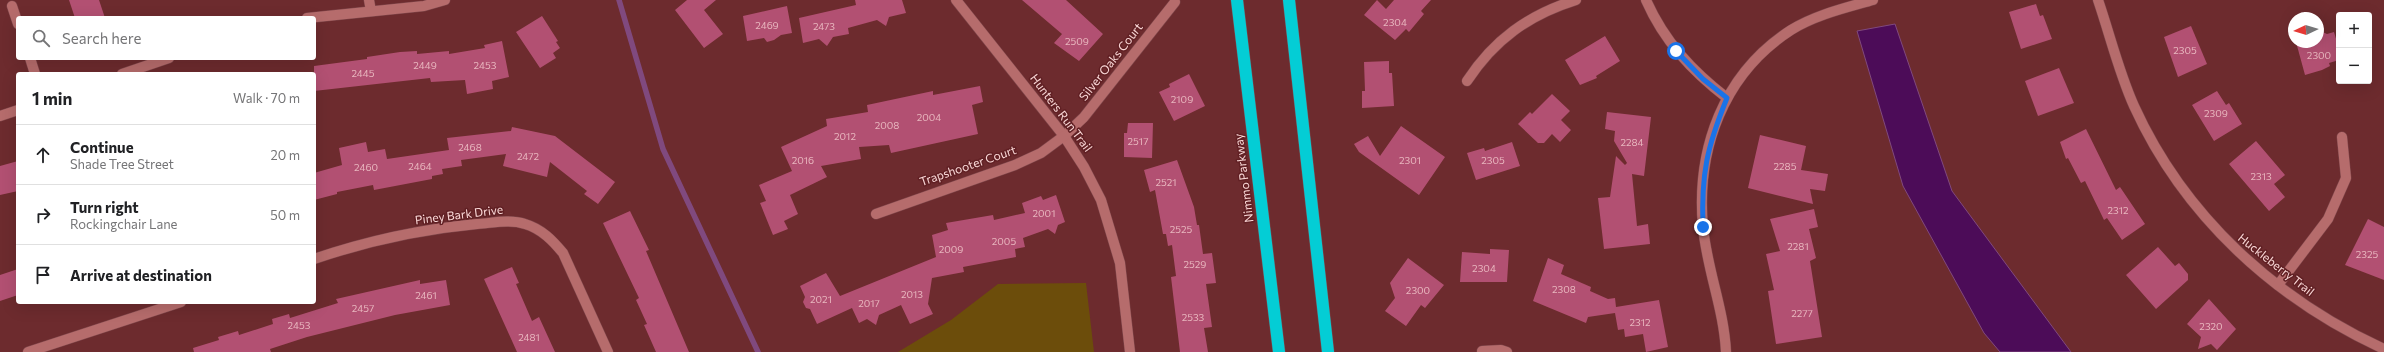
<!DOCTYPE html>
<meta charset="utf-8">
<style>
body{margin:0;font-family:Commissioner,sans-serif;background:#f6f6f6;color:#202124}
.controls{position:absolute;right:12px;top:12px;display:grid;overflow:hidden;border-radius:4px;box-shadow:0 4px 16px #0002}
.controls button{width:36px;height:36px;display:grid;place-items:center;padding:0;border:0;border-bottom:1px solid #e0e0e0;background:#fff;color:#202124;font:20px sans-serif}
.compass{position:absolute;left:2288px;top:12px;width:36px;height:36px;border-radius:50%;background:#fff;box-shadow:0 4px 16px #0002;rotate:266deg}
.stop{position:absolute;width:12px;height:12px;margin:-9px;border:3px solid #1a73e8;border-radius:50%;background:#fff}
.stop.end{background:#1a73e8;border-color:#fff;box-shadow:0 1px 4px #0008}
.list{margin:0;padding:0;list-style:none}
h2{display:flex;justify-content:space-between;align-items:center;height:52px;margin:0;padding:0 16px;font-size:17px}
h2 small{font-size:13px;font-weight:400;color:#757577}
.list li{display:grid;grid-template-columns:26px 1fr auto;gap:12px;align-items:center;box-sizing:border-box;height:60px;padding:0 16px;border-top:1px solid #e0e0e0}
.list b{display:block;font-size:15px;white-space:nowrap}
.list p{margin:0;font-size:13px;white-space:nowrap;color:#757577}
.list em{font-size:13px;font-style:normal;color:#757577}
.icon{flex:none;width:22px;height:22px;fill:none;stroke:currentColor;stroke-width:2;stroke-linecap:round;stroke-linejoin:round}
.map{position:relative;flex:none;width:2384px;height:352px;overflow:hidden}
.search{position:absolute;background:#fff;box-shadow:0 4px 16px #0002;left:16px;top:16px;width:300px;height:44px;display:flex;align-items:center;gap:10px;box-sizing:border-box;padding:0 14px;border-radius:4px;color:#757577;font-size:15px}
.panel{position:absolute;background:#fff;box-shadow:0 4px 16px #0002;left:16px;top:72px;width:300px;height:232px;border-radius:4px}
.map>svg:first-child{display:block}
</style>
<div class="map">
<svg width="2384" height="352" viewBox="0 0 2384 352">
<rect width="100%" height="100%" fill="#6d2b2e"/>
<!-- green -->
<polygon fill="#6c4d0b" points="1086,283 1094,352 898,352 951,320 998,284"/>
<!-- water -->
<polygon fill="#4c0c58" stroke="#80497e" points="1895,24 1952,191 2071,352 2000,352 1984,333 1903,186 1857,31"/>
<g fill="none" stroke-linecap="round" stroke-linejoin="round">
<!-- stream -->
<polyline stroke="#80497e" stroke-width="5.5" points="619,0 663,149 758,352"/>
</g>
<!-- building -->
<g fill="#b25072">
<polygon points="69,0 99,0 105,18 75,18"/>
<polygon points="687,0 716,0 704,10 723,34 704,48 675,10"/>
<polygon points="855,0 902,0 906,13 889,17 886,26 877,20 848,28 849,34 833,37 827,46 819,39 803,43 799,18 856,5"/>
<polygon points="1022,0 1066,0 1103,34 1079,61 1054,43 1062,34"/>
<polygon points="1377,0 1386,9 1394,0 1431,0 1421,11 1424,14 1409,32 1406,29 1395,40 1364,15"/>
<polygon points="2036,4 2040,16 2043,15 2052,39 2021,49 2009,12"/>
<polygon points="787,6 792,33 781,35 774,40 767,42 764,38 747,41 743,16"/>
<polygon points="542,16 558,41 556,42 560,48 553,53 556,58 540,68 516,32"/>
<polygon points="2191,26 2207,64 2178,77 2164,37"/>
<polygon points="2318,30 2327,34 2334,32 2339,49 2339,60 2329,63 2330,66 2322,70 2305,75 2296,42 2318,42"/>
<polygon points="1605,36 1620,61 1596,76 1597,78 1580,85 1565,60"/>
<polygon points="502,41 509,77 492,81 493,89 467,94 465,80 431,82 430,78 314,91 314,66 367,59 367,57 400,52 417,51 417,54 449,51 449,54 485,48 484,45"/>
<polygon points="1389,61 1389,73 1392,73 1394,106 1362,108 1362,91 1365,91 1364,62"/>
<polygon points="2059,68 2074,103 2038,116 2025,81"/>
<polygon points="1189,74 1205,106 1174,121 1159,92 1170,87 1169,84"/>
<polygon points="980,86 983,102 972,105 978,134 891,153 889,145 859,147 861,159 821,166 827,177 790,195 798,214 784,221 788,229 773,235 760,203 766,201 759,185 792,171 781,147 827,126 826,119 868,112 867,105 933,91 933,95"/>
<polygon points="2217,91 2226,105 2229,103 2242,124 2214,141 2192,105"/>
<polygon points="1552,94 1570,111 1561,120 1571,130 1560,142 1552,134 1544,143 1538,143 1518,124 1530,112 1532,114"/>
<polygon points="1607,112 1651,117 1644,176 1632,174 1637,226 1648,224 1650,244 1604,249 1598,198 1610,197 1616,156 1625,165 1627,163 1614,141 1615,131 1605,129"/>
<polygon points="1128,123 1153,123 1152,158 1124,157 1124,133 1127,133"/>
<polygon points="1401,126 1445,157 1419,195 1359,152 1354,144 1368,136 1380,156"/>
<polygon points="512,127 555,136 615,182 598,204 584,194 587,191 550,162 547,177 503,166 506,154 461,160 462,166 442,169 443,174 432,176 432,179 374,190 373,185 337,192 337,194 314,200 314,173 342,165 339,148 366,142 368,152 385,149 387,159 449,150 447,138 511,131"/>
<polygon points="2086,129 2116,190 2120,187 2145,224 2122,240 2107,218 2104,220 2085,181 2081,183 2068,158 2066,159 2060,142"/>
<polygon points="1760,135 1806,146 1801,170 1828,174 1825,191 1810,189 1813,204 1748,188"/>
<polygon points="2256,141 2285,175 2274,184 2285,197 2269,211 2229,164"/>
<polygon points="1512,142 1520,166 1476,180 1467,153 1484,148 1485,151"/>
<polygon points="1177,160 1194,207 1197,225 1199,225 1203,254 1212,253 1216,283 1206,284 1212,327 1204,328 1208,352 1180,352 1171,277 1176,276 1172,245 1168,246 1166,234 1163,234 1155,190 1150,192 1144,170"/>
<polygon points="18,161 18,191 0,195 0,166"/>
<polygon points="1056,195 1065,222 1058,225 1055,234 1048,229 1023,238 1025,247 1015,249 1016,257 963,267 964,272 932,278 928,304 933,314 910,324 901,305 879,315 876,325 867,319 859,323 852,308 817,324 810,309 806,308 803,302 805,297 800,286 826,273 840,296 936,257 932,235 948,230 946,223 993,215 994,220 1025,213 1022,203 1041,196 1043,200"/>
<polygon points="1814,209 1818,227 1809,229 1816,258 1810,261 1822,337 1776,344 1768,291 1774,290 1766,254 1780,251 1770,219"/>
<polygon points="630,211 649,250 646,251 689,352 656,352 644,325 647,324 636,300 639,298 603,223"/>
<polygon points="2368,219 2384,227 2384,280 2345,265"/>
<polygon points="2158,247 2175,266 2179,263 2188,274 2188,280 2156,309 2126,275"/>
<polygon points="1490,249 1509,250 1507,282 1460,282 1462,252 1490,254"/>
<polygon points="1408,258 1444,285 1425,308 1421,305 1406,326 1385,311 1395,298 1390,283"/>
<polygon points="1548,258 1564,265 1561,274 1591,287 1590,291 1608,299 1615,298 1616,307 1659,300 1668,347 1646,352 1643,334 1625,337 1624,329 1618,330 1615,313 1588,317 1586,323 1533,301"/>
<polygon points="512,267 519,283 516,284 532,321 539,317 555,352 517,352 484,279"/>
<polygon points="18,269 18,295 0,301 0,275"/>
<polygon points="420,280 420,284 446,280 450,305 395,315 307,337 270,349 271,352 194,352 193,348 219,340 218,337 238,331 239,335 273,324 272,319 289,314 290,318 338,303 336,299"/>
<polygon points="2209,299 2236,329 2217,350 2211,344 2198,349 2201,337 2187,324"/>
</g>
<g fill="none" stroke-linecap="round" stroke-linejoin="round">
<!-- minor casing -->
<g stroke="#7f474b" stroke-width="11">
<g id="minor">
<polyline points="369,0 371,11"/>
<polyline points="956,0 1064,136 1084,167 1101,200 1120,263 1130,352"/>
<path d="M1646,0C1664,41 1692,71 1727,98"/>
<path d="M2098,0C2110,35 2119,73 2134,106C2184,216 2275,299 2384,349"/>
<polyline points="12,6 18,24"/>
<polyline points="307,18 424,6 445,0"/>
<polyline points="30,58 35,74"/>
<polyline points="122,74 169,58"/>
<path d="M1467,81C1494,40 1528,15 1576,0"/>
<polyline points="0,116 18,110"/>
<polyline points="876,214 1015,165 1041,153 1064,136 1084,117 1175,2"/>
<path d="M314,259C367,241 422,229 477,224C493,223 510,219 525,224C542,229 553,241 563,253L608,352"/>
<polyline points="2278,285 2328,219 2346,178 2342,137"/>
<polyline points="1482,351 1501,350 1507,352"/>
<polyline points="28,352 181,302"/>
<path d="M1726,352C1724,309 1707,270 1703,227C1696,149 1723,74 1791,30C1815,15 1845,8 1873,0"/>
</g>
</g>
<!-- highway casing -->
<g stroke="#7f474b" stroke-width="13">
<g id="highway">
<polyline points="1237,0 1279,352"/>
<polyline points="1289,0 1328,352"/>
</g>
</g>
<!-- minor -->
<use href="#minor" stroke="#b66c6c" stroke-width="10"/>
<!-- highway -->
<use href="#highway" stroke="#04cdd5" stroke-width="12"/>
</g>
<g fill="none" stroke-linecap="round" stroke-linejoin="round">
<!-- route -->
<path stroke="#1a73e8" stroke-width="5" d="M1676,51L1703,79L1727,98C1707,147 1701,174 1703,227"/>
</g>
<g text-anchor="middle" stroke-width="3" stroke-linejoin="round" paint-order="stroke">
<!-- number labels -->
<g font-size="10" fill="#e8b6be">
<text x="1395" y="26">2304</text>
<text x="767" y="29">2469</text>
<text x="824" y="30">2473</text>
<text x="1077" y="45">2509</text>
<text x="2185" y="54">2305</text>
<text x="2319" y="59">2300</text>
<text x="425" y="69">2449</text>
<text x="485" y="69">2453</text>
<text x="363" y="77">2445</text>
<text x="1182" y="103">2109</text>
<text x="2216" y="117">2309</text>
<text x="929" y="121">2004</text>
<text x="887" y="129">2008</text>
<text x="845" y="140">2012</text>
<text x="1138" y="145">2517</text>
<text x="1632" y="146">2284</text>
<text x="470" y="151">2468</text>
<text x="528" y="160">2472</text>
<text x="803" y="164">2016</text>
<text x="1410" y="164">2301</text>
<text x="1493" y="164">2305</text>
<text x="420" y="170">2464</text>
<text x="1785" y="170">2285</text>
<text x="366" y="171">2460</text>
<text x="2261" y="180">2313</text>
<text x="1166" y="186">2521</text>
<text x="2118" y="214">2312</text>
<text x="1044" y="217">2001</text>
<text x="1181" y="233">2525</text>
<text x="1004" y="245">2005</text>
<text x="1798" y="250">2281</text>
<text x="951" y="253">2009</text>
<text x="2367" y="258">2325</text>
<text x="1195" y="268">2529</text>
<text x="1484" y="272">2304</text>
<text x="1564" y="293">2308</text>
<text x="1418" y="294">2300</text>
<text x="912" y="298">2013</text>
<text x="426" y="299">2461</text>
<text x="821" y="303">2021</text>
<text x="869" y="307">2017</text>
<text x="363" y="312">2457</text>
<text x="1802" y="317">2277</text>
<text x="1193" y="321">2533</text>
<text x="1640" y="326">2312</text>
<text x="299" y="329">2453</text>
<text x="2211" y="330">2320</text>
<text x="529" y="341">2481</text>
</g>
<!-- street labels -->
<g font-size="12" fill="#fad8d7" stroke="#612024">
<text transform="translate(1111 62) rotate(-52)" y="4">Silver Oaks Court</text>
<text transform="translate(1061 113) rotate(53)" y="4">Hunters Run Trail</text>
<text transform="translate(968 166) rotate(-19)" y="4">Trapshooter Court</text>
<text transform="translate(1244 178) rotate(-97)" y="4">Nimmo Parkway</text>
<text transform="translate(459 215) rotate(-7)" y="4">Piney Bark Drive</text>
<text transform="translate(2276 265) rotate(38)" y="4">Huckleberry Trail</text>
</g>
</g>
</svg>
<div class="controls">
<button>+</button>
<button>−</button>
</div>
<svg class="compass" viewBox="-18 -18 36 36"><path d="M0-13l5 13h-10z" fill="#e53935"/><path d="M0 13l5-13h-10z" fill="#757577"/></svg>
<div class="stop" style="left:1676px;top:51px"></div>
<div class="stop end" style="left:1703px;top:227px"></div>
<div class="search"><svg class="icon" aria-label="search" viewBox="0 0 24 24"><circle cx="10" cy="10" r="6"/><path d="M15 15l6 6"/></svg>Search here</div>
<section class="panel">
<h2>1 min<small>Walk · 70 m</small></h2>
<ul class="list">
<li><svg class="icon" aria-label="ahead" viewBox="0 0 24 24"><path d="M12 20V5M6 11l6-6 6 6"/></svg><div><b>Continue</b><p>Shade Tree Street</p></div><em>20 m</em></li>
<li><svg class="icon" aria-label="right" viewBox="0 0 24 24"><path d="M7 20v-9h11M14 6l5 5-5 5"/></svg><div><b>Turn right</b><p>Rockingchair Lane</p></div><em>50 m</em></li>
<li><svg class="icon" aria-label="arrive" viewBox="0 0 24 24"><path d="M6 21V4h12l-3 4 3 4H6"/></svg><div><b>Arrive at destination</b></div></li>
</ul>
</section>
</div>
